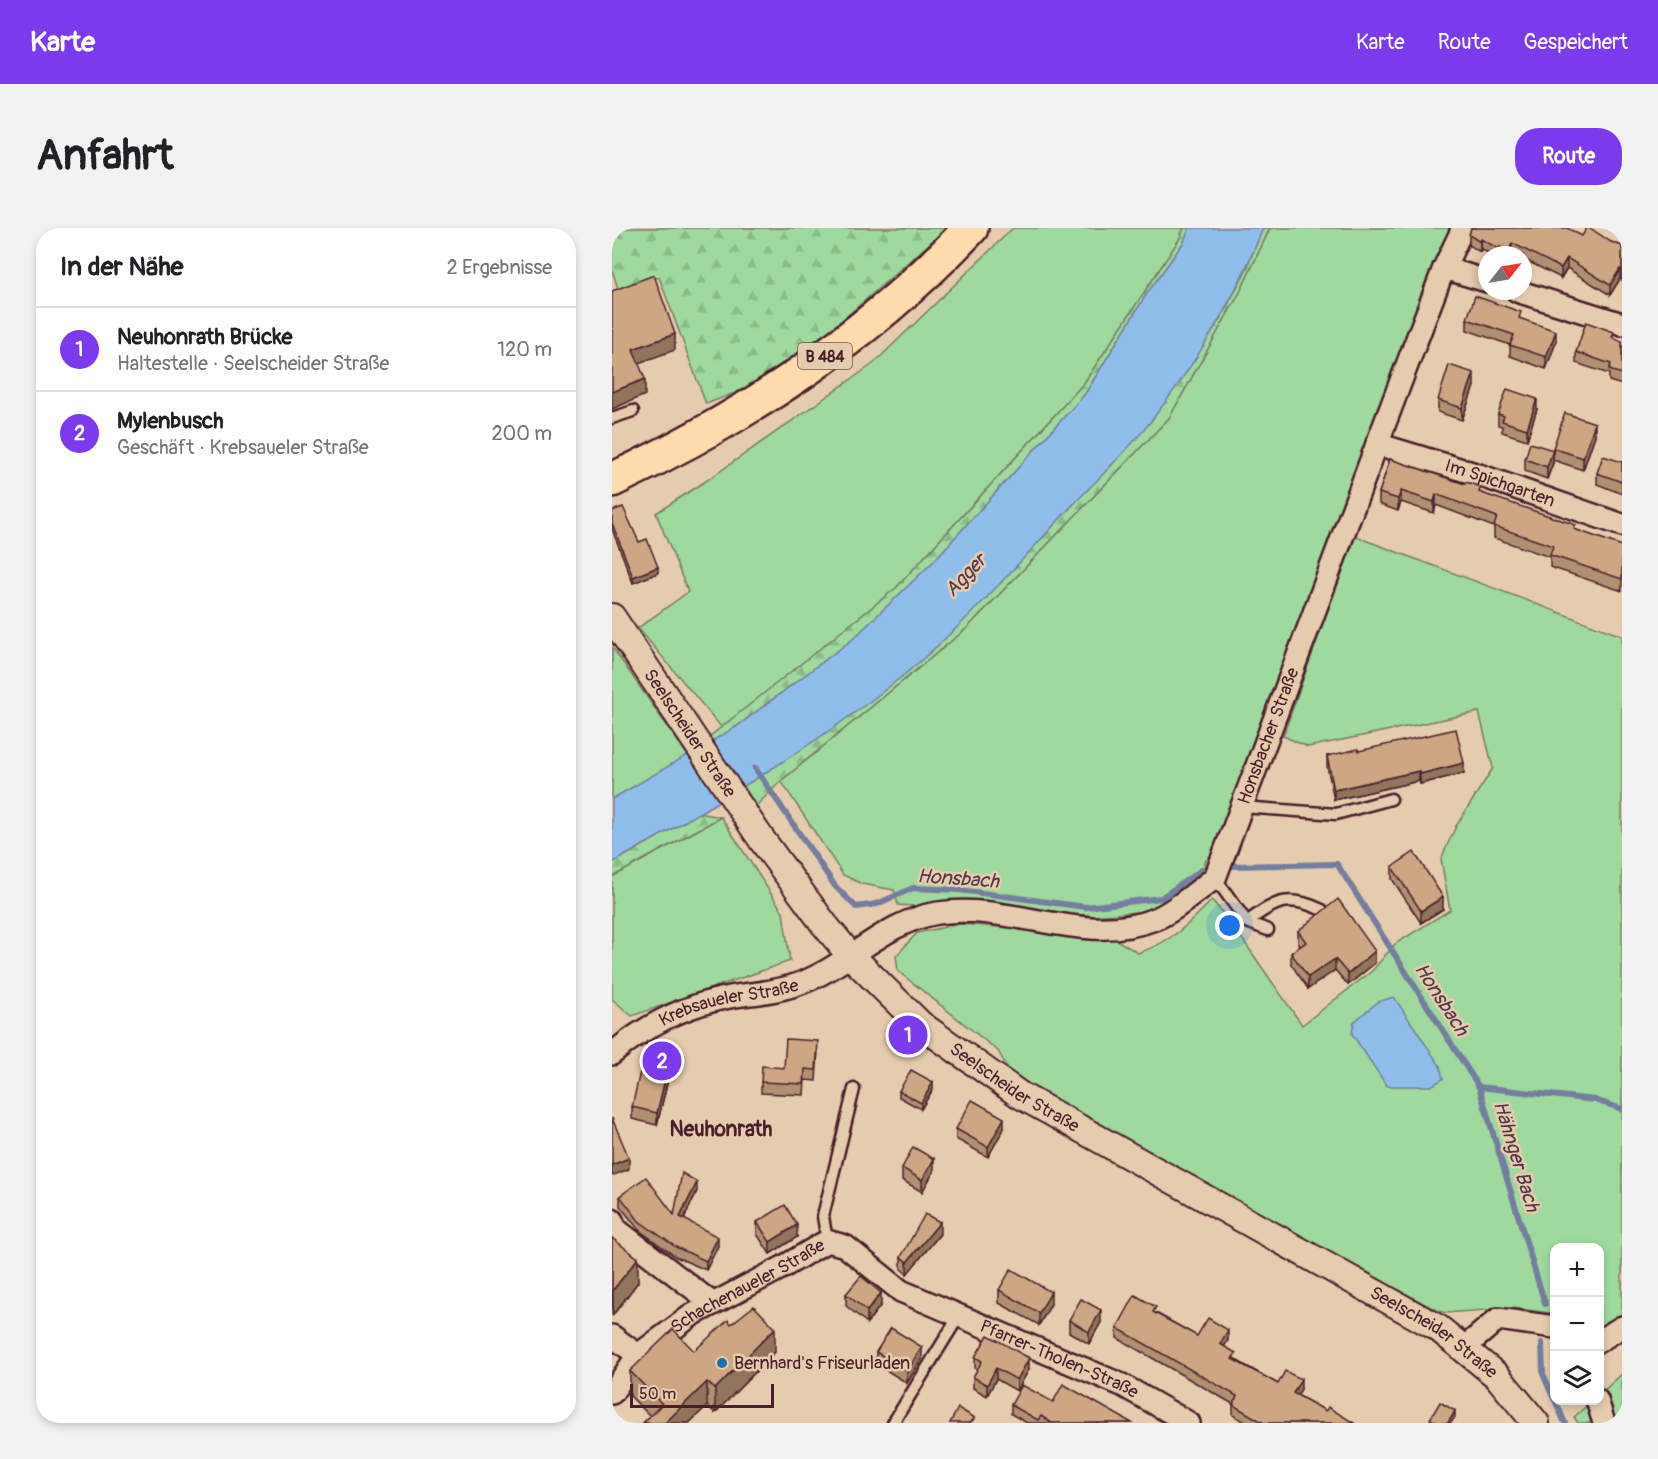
<!DOCTYPE html>
<html lang="de">
<meta charset="utf-8">
<style>
body{margin:0;font-family:Pangolin,sans-serif;background:#f2f2f2;color:#202124}
.controls{position:absolute;right:18px;bottom:18px;display:grid;overflow:hidden;border-radius:12px;box-shadow:0 3px 9px #0003}
.controls button{width:54px;height:54px;display:grid;place-items:center;padding:0;border:0;border-bottom:2px solid #e0e0e0;background:#fff;color:#202124;font:30px sans-serif}
.compass{position:absolute;left:866px;top:18px;width:54px;height:54px;border-radius:50%;background:#fff;box-shadow:0 3px 9px #0003;rotate:59deg}
.scale{position:absolute;left:18px;bottom:15px;width:144px;box-sizing:border-box;padding-left:6px;border:3px solid #4a1f2b;border-top:0;font-size:16px;line-height:21px;white-space:nowrap;color:#4a1f2b;-webkit-text-stroke:4px #e6ccae;paint-order:stroke}
.you{position:absolute;left:618px;top:698px;width:21px;height:21px;margin:-15px;border:4px solid #fff;border-radius:50%;background:#1a73e8;box-shadow:0 0 0 9px #1a73e833}
.badge{display:grid;place-items:center;width:39px;height:39px;border-radius:50%;background:#7c3aed;color:#fff;font-size:20px;font-weight:700}
.pin{position:absolute;translate:-50% -50%;border:3px solid #fff;box-shadow:0 2px 6px #0006}
.list{margin:0;padding:0;list-style:none}
h2{display:flex;justify-content:space-between;align-items:center;height:78px;margin:0;padding:0 24px;font-size:26px}
h2 small{font-size:20px;font-weight:400;color:#757577}
.list li{display:grid;grid-template-columns:39px 1fr auto;gap:18px;align-items:center;box-sizing:border-box;height:84px;padding:0 24px;border-top:2px solid #e0e0e0}
.list b{display:block;font-size:22px;white-space:nowrap}
.list p{margin:0;font-size:20px;white-space:nowrap;color:#757577}
.list em{font-size:20px;font-style:normal;color:#757577}
.icon{flex:none;width:33px;height:33px;fill:none;stroke:currentColor;stroke-width:2;stroke-linecap:round;stroke-linejoin:round}
.map{position:relative;flex:none;width:1010px;height:1195px;overflow:hidden;border-radius:24px}
header{display:flex;align-items:center;gap:36px;box-sizing:border-box;height:84px;padding:0 30px;background:#7c3aed;color:#fff}
header strong{font-size:28px}
nav{display:flex;gap:33px;margin-inline-start:auto;font-size:21px}
.intro{display:flex;align-items:center;justify-content:space-between;box-sizing:border-box;height:144px;padding:0 36px}
h1{margin:0;font-size:42px}
.button{padding:15px 27px;border-radius:24px;background:#7c3aed;color:#fff;font-size:21px;font-weight:700}
main{display:flex;gap:36px;padding:0 36px}
aside{flex:1;background:#fff;border-radius:24px;box-shadow:0 3px 9px #0003}
.map>svg:first-child{display:block}
</style>
<header>
<strong>Karte</strong>
<nav><a>Karte</a><a>Route</a><a>Gespeichert</a></nav>
</header>
<div class="intro"><h1>Anfahrt</h1><a class="button">Route</a></div>
<main>
<aside>
<h2>In der Nähe<small>2 Ergebnisse</small></h2>
<ul class="list">
<li><span class="badge">1</span><div><b>Neuhonrath Brücke</b><p>Haltestelle · Seelscheider Straße</p></div><em>120 m</em></li>
<li><span class="badge">2</span><div><b>Mylenbusch</b><p>Geschäft · Krebsaueler Straße</p></div><em>200 m</em></li>
</ul>
</aside>
<div class="map">
<svg width="1010" height="1195" viewBox="0 0 1010 1195">
<defs>
<pattern id="forest-firs" width="22" height="20" patternUnits="userSpaceOnUse" patternTransform="scale(1.5)"><rect width="22" height="20" fill="#9fd99e"/><path d="M5 1l3.5 6h-7zM16 11l3.5 6h-7z" fill="#8aba88"/></pattern>
</defs>
<rect width="100%" height="100%" fill="#e6ccae"/>
<filter id="ink" filterUnits="userSpaceOnUse"><feTurbulence type="fractalNoise" baseFrequency=".0167" numOctaves="2"/><feDisplacementMap in="SourceGraphic" scale="12" xChannelSelector="R" yChannelSelector="G"/><feConvolveMatrix kernelMatrix="1 2 1 2 8 2 1 2 1" color-interpolation-filters="sRGB"/></filter>
<g filter="url(#ink)">
<!-- grass -->
<g fill="#9fd99e" stroke="#747c64" stroke-width="1.5">
<polygon points="401,0 572,0 567,12 472,155 284,360 110,500 26,400 76,364 44,285 97,251 261,136"/>
<polygon points="658,0 842,0 607,615 593,634 596,648 545,682 482,688 286,677 282,662 250,656 231,647 169,553 354,401 557,190 628,64"/>
<path d="M742,308L1010,408V1092L988,1106L987,1020H942V1088L939,1085L900,1080L833,1085L818,1079L489,900L398,845L386,823L286,743L284,728L305,705L348,696L498,708L526,725C559,714 576,697 600,672L622,699L690,797L760,743L783,716L838,682L829,631L844,598L881,540L867,484L696,519L671,508Z"/>
<polygon points="0,419 76,528 0,571"/>
<polygon points="109,589 171,684 178,733 20,788 0,771 0,649"/>
</g>
<!-- forest -->
<g fill="url(#forest-firs)" stroke="#747c64" stroke-width="1.5">
<polygon points="0,0 335,0 201,118 149,155 94,176 47,49 7,64 0,42"/>
<polygon points="572,0 577,0 572,14 534,67 473,166 320,335 241,411 124,499 100,514 97,509 284,360 472,155 567,12"/>
<polygon points="651,0 658,0 628,64 557,190 354,401 169,553 144,578 131,557 210,507 294,445 373,371 539,193 610,88 634,42"/>
<polygon points="87,585 109,589 0,649 0,635"/>
<polygon points="1010,1146 1010,1195 966,1195 962,1189"/>
</g>
<!-- water -->
<g fill="#90beea" stroke="#747e9e" stroke-width="1.5">
<path d="M577,0H651C624,69 585,134 539,193C515,224 484,252 457,281C405,337 353,397 293,446C203,519 101,578 0,635V571L124,499L241,411L320,335L473,166L534,67L572,14Z"/>
<polygon points="782,769 828,838 831,851 819,858 775,858 740,806 742,794 766,774"/>
</g>
<g fill="none" stroke-linecap="round" stroke-linejoin="round">
<!-- stream -->
<g stroke="#747e9e" stroke-width="6">
<polyline points="143,540 223,658 244,679 265,676 301,660 347,662 474,679 549,670 591,641"/>
<polyline points="620,638 725,636 867,859 983,872 1010,881"/>
<polyline points="867,859 933,1076"/>
<polyline points="930,1115 931,1146 942,1171"/>
<polyline points="943,1172 953,1195"/>
</g>
<!-- service casing -->
<g stroke="#4a1f2b" stroke-width="15">
<g id="service">
<polyline points="0,190 21,183"/>
<polyline points="630,579 724,586 779,571"/>
<polyline points="603,650 635,694 656,702"/>
<path d="M635,694C663,673 676,666 710,682"/>
<polyline points="215,1013 211,988 242,861"/>
<polyline points="281,1195 347,1088"/>
</g>
</g>
<!-- minor casing -->
<g stroke="#4a1f2b" stroke-width="26">
<g id="minor">
<polyline points="832,40 875,53"/>
<polyline points="905,63 1010,96"/>
<path id="s1" d="M765,216L867,247L1010,297"/>
<path id="s2" d="M0,826C34,797 73,777 118,769C142,765 166,764 189,755C237,737 273,693 326,685C398,674 472,719 543,691C564,683 584,663 603,650L765,216L832,40L851,0"/>
<polyline points="0,992 4,1001 100,1075"/>
<polyline points="0,1108 26,1127"/>
<polyline points="987,1113 1010,1099"/>
<polyline points="852,1120 886,1091 942,1099"/>
<path id="s3" d="M0,1165L26,1127L80,1087L171,1039L215,1013L233,1018L289,1063L510,1157L577,1195"/>
<polyline points="985,1172 992,1195"/>
</g>
</g>
<!-- tertiary casing -->
<g stroke="#4a1f2b" stroke-width="30">
<g id="tertiary">
<path id="s4" d="M0,389L150,612L212,696L237,726L308,796L408,867L826,1100L885,1148L924,1195"/>
</g>
</g>
<!-- primary casing -->
<g stroke="#4a1f2b" stroke-width="38">
<path id="primary" d="M0,252C136,188 255,110 359,0"/>
</g>
<!-- service -->
<use href="#service" stroke="#e6ccae" stroke-width="10"/>
<!-- minor -->
<use href="#minor" stroke="#e6ccae" stroke-width="21"/>
<!-- tertiary -->
<use href="#tertiary" stroke="#e6ccae" stroke-width="26"/>
<!-- primary -->
<use href="#primary" stroke="#fedbac" stroke-width="33"/>
</g>
<!-- wall -->
<g fill="#b09072" stroke="#4a1f2b" stroke-width="1.5">
<polygon points="857,7 970,8 999,14 1010,18 1010,52 1008,51 998,67 955,40 949,50 911,31 911,27 904,27 900,25 899,27 880,27 869,21 868,24 857,17"/>
<polygon points="855,91 909,91 944,114 934,141 898,128 898,117 855,102"/>
<polygon points="1002,110 1010,114 1010,157 997,153 997,146 964,135 964,124"/>
<polygon points="862,158 850,192 826,184 826,172"/>
<polygon points="925,181 915,212 890,204 890,198 886,197 886,186"/>
<polygon points="983,207 971,242 941,232 941,220"/>
<polygon points="778,231 869,265 964,302 1010,318 1010,363 938,339 938,329 882,310 882,299 824,277 822,285 789,274 786,283 767,276 767,265"/>
<polygon points="913,231 941,235 935,251 913,243"/>
<polygon points="1010,234 1010,266 985,256 985,245"/>
<polygon points="0,283 27,314 46,345 21,355 0,301"/>
<polygon points="747,523 852,545 808,556 807,553 722,572 715,538 715,528"/>
<polygon points="780,639 831,681 809,695 780,651"/>
<polygon points="686,703 763,735 736,757 723,742 696,761 679,736 679,725 688,718 686,714"/>
<polygon points="206,823 204,853 193,852 192,867 149,865 149,854 172,840"/>
<polygon points="61,830 45,897 20,891 20,879"/>
<polygon points="321,861 309,881 287,869 287,863"/>
<polygon points="392,900 376,929 344,911 344,901"/>
<polygon points="290,940 322,943 310,964 290,952"/>
<polygon points="85,963 72,991 106,1018 94,1042 64,1029 27,1002 8,978 8,968 62,987"/>
<polygon points="145,994 185,1009 158,1026 145,1006"/>
<polygon points="328,1006 295,1046 289,1041 289,1029"/>
<polygon points="0,1010 26,1054 1,1087 0,1087"/>
<polygon points="387,1062 439,1076 427,1097 387,1075"/>
<polygon points="234,1066 269,1077 255,1095 234,1078"/>
<polygon points="544,1085 585,1108 616,1112 612,1119 624,1132 666,1156 689,1161 685,1167 714,1183 742,1195 635,1195 621,1187 621,1176 505,1110 505,1100"/>
<polygon points="457,1092 489,1094 477,1116 457,1104"/>
<polygon points="119,1096 163,1124 103,1185 95,1178 77,1195 31,1195 38,1188 18,1168 18,1143 82,1123"/>
<polygon points="264,1124 310,1131 295,1155 264,1136"/>
<polygon points="363,1129 417,1141 405,1163 384,1151 375,1168 361,1160 361,1149 365,1142 363,1140"/>
<polygon points="441,1174 520,1195 415,1195 399,1186 399,1177"/>
</g>
<!-- shaded-wall -->
<g fill="#90755c" stroke="#4a1f2b" stroke-width="1.5">
<polygon points="869,11 869,21 868,24 868,14"/>
<polygon points="900,15 900,25 899,27 897,27 897,23"/>
<polygon points="955,30 955,40 949,50 949,40"/>
<polygon points="1008,41 1008,51 998,67 998,57"/>
<polygon points="944,103 944,114 934,141 934,129"/>
<polygon points="63,106 63,122 21,137 21,121"/>
<polygon points="862,145 862,158 850,192 850,180"/>
<polygon points="33,151 33,167 0,181 0,164"/>
<polygon points="925,171 925,181 915,212 915,201"/>
<polygon points="983,195 983,207 971,242 971,230"/>
<polygon points="941,222 941,235 935,251 935,239"/>
<polygon points="789,263 789,274 786,283 786,271"/>
<polygon points="824,266 824,277 822,285 822,274"/>
<polygon points="46,339 46,345 21,355 21,349"/>
<polygon points="852,535 852,545 808,556 808,546"/>
<polygon points="807,543 807,553 722,572 722,562"/>
<polygon points="831,669 831,681 809,695 809,683"/>
<polygon points="763,723 763,735 736,757 736,746"/>
<polygon points="723,731 723,742 696,761 696,749"/>
<polygon points="61,818 61,830 45,897 45,885"/>
<polygon points="321,854 321,861 309,881 309,875"/>
<polygon points="392,890 392,900 376,929 376,919"/>
<polygon points="17,930 17,941 0,948 0,937"/>
<polygon points="322,931 322,943 310,964 310,952"/>
<polygon points="85,954 85,963 68,998 68,989"/>
<polygon points="328,994 328,1006 295,1046 295,1034"/>
<polygon points="185,997 185,1009 158,1026 158,1014"/>
<polygon points="106,1009 106,1018 94,1042 94,1033"/>
<polygon points="26,1030 26,1054 1,1087 1,1062"/>
<polygon points="439,1064 439,1076 427,1097 427,1085"/>
<polygon points="269,1065 269,1077 255,1095 255,1083"/>
<polygon points="489,1082 489,1094 477,1116 477,1104"/>
<polygon points="163,1100 163,1124 103,1185 103,1161"/>
<polygon points="616,1102 616,1112 608,1126 608,1116"/>
<polygon points="310,1119 310,1131 295,1155 295,1143"/>
<polygon points="417,1130 417,1141 405,1163 405,1152"/>
<polygon points="384,1140 384,1151 375,1168 375,1157"/>
<polygon points="689,1151 689,1161 681,1175 681,1165"/>
<polygon points="95,1154 95,1178 77,1195 53,1195"/>
<polygon points="843,1183 843,1189 839,1195 836,1195"/>
</g>
<!-- building -->
<g fill="#cda784" stroke="#4a1f2b" stroke-width="1.5">
<polygon points="859,0 955,0 970,8 975,0 978,0 999,14 1010,18 1010,42 1008,41 998,57 955,30 949,40 900,15 897,23 888,19 887,21 869,11 868,14 857,7"/>
<polygon points="42,47 63,106 21,121 33,151 0,164 0,63"/>
<polygon points="863,68 909,84 907,90 944,103 934,129 898,117 902,107 855,91"/>
<polygon points="974,94 1002,104 1000,109 1010,114 1010,146 997,142 999,136 964,124"/>
<polygon points="837,137 862,145 850,180 826,172"/>
<polygon points="895,161 925,171 915,201 890,193 892,188 886,186"/>
<polygon points="953,185 983,195 971,230 941,220"/>
<polygon points="918,215 941,222 935,239 913,231"/>
<polygon points="991,228 1010,234 1010,254 985,245"/>
<polygon points="778,231 853,256 854,254 869,259 867,264 881,269 964,297 962,301 1010,318 1010,351 938,327 941,318 882,298 885,289 824,266 822,274 789,263 786,271 767,265"/>
<polygon points="11,279 27,314 35,311 46,339 21,349 0,295 0,283"/>
<polygon points="844,501 852,535 808,546 807,543 722,562 715,528 746,521 747,523"/>
<polygon points="802,624 831,669 809,683 780,639"/>
<polygon points="726,671 763,723 736,746 723,731 696,749 679,725 694,714 686,703"/>
<polygon points="174,811 206,813 204,842 193,841 192,856 149,854 150,838 172,840"/>
<polygon points="35,813 61,818 45,885 20,879"/>
<polygon points="299,842 321,854 309,875 287,863"/>
<polygon points="360,872 392,890 376,919 344,901"/>
<polygon points="0,890 17,930 0,937"/>
<polygon points="301,919 322,931 310,952 290,940"/>
<polygon points="70,945 85,954 68,989 106,1009 94,1033 64,1019 27,993 8,968 34,949 62,987"/>
<polygon points="173,977 185,997 158,1014 145,994"/>
<polygon points="313,986 328,994 295,1034 289,1029"/>
<polygon points="0,1010 26,1030 1,1062 0,1062"/>
<polygon points="399,1041 439,1064 427,1085 387,1062"/>
<polygon points="249,1048 269,1065 255,1083 234,1066"/>
<polygon points="523,1067 544,1079 541,1084 585,1108 596,1090 616,1102 608,1116 624,1125 620,1131 666,1156 673,1143 689,1151 681,1165 714,1183 716,1179 742,1195 652,1195 621,1177 625,1168 505,1100"/>
<polygon points="469,1071 489,1082 477,1104 457,1092"/>
<polygon points="142,1078 163,1100 103,1161 95,1154 53,1195 31,1195 50,1176 18,1143 61,1101 82,1123 116,1092 119,1096"/>
<polygon points="279,1100 310,1119 295,1143 264,1124"/>
<polygon points="376,1107 417,1130 405,1152 384,1140 375,1157 361,1149 370,1133 363,1129"/>
<polygon points="451,1156 520,1195 440,1195 429,1188 426,1192 399,1177 410,1157 441,1174"/>
<polygon points="828,1174 843,1183 836,1195 825,1195 818,1191"/>
<polygon points="346,1180 363,1190 358,1195 338,1195"/>
</g>
</g>
<!-- markers -->
<circle fill="#1f6fb2" stroke="#e6ccae" stroke-width="2" cx="110" cy="1135" r="6"/>
<g text-anchor="middle" stroke-width="5" stroke-linejoin="round" paint-order="stroke">
<!-- shield labels -->
<rect fill="#e6ccae" stroke="#795352" stroke-width="1.5" x="186" y="115" width="54" height="26" rx="4.5"/>
<g font-size="16" font-weight="bold" fill="#4a1f2b">
<text x="213" y="134">B 484</text>
</g>
<!-- street labels -->
<g font-size="18" fill="#4a1f2b" stroke="#e6ccae">
<text dy="6" stroke="none"><textPath href="#s1" startOffset="129">Im Spichgarten</textPath></text>
<text dy="6" stroke="none"><textPath href="#s4" startOffset="140">Seelscheider Straße</textPath></text>
<text dy="6" stroke="none"><textPath href="#s2" startOffset="804">Honsbacher Straße</textPath></text>
<text dy="6" stroke="none"><textPath href="#s2" startOffset="130">Krebsaueler Straße</textPath></text>
<text dy="6" stroke="none"><textPath href="#s4" startOffset="626">Seelscheider Straße</textPath></text>
<text dy="6" stroke="none"><textPath href="#s3" startOffset="176">Schachenaueler Straße</textPath></text>
<text dy="6" stroke="none"><textPath href="#s4" startOffset="1112">Seelscheider Straße</textPath></text>
<text dy="6" stroke="none"><textPath href="#s3" startOffset="530">Pfarrer-Tholen-Straße</textPath></text>
</g>
<!-- poi labels -->
<g font-size="18" fill="#4a1f2b" stroke="#e6ccae" text-anchor="start">
<text x="122" y="1141">Bernhard's Friseurladen</text>
</g>
<!-- water labels -->
<g font-size="20" font-style="italic" fill="#543748" stroke="#e6ccae">
<text transform="translate(353 347) rotate(-47)" y="7">Agger</text>
<text transform="translate(346 650) rotate(4)" y="7">Honsbach</text>
<text transform="translate(830 771) rotate(57)" y="7">Honsbach</text>
<text transform="translate(905 928) rotate(73)" y="7">Hähnger Bach</text>
</g>
<!-- quarter labels -->
<g font-size="21" font-weight="bold" fill="#4a1f2b" stroke="#e6ccae">
<text x="109" y="908">Neuhonrath</text>
</g>
</g>
</svg>
<div class="controls">
<button>+</button>
<button>−</button>
<button><svg class="icon" aria-label="layers" viewBox="0 0 24 24"><path d="M12 4l9 5-9 5-9-5zM3 14l9 5 9-5"/></svg></button>
</div>
<svg class="compass" viewBox="-18 -18 36 36"><path d="M0-13l5 13h-10z" fill="#e53935"/><path d="M0 13l5-13h-10z" fill="#757577"/></svg>
<div class="scale">50 m</div>
<div class="you"></div>
<div class="pin badge" style="left:296px;top:807px">1</div>
<div class="pin badge" style="left:50px;top:833px">2</div>
</div>
</main>
